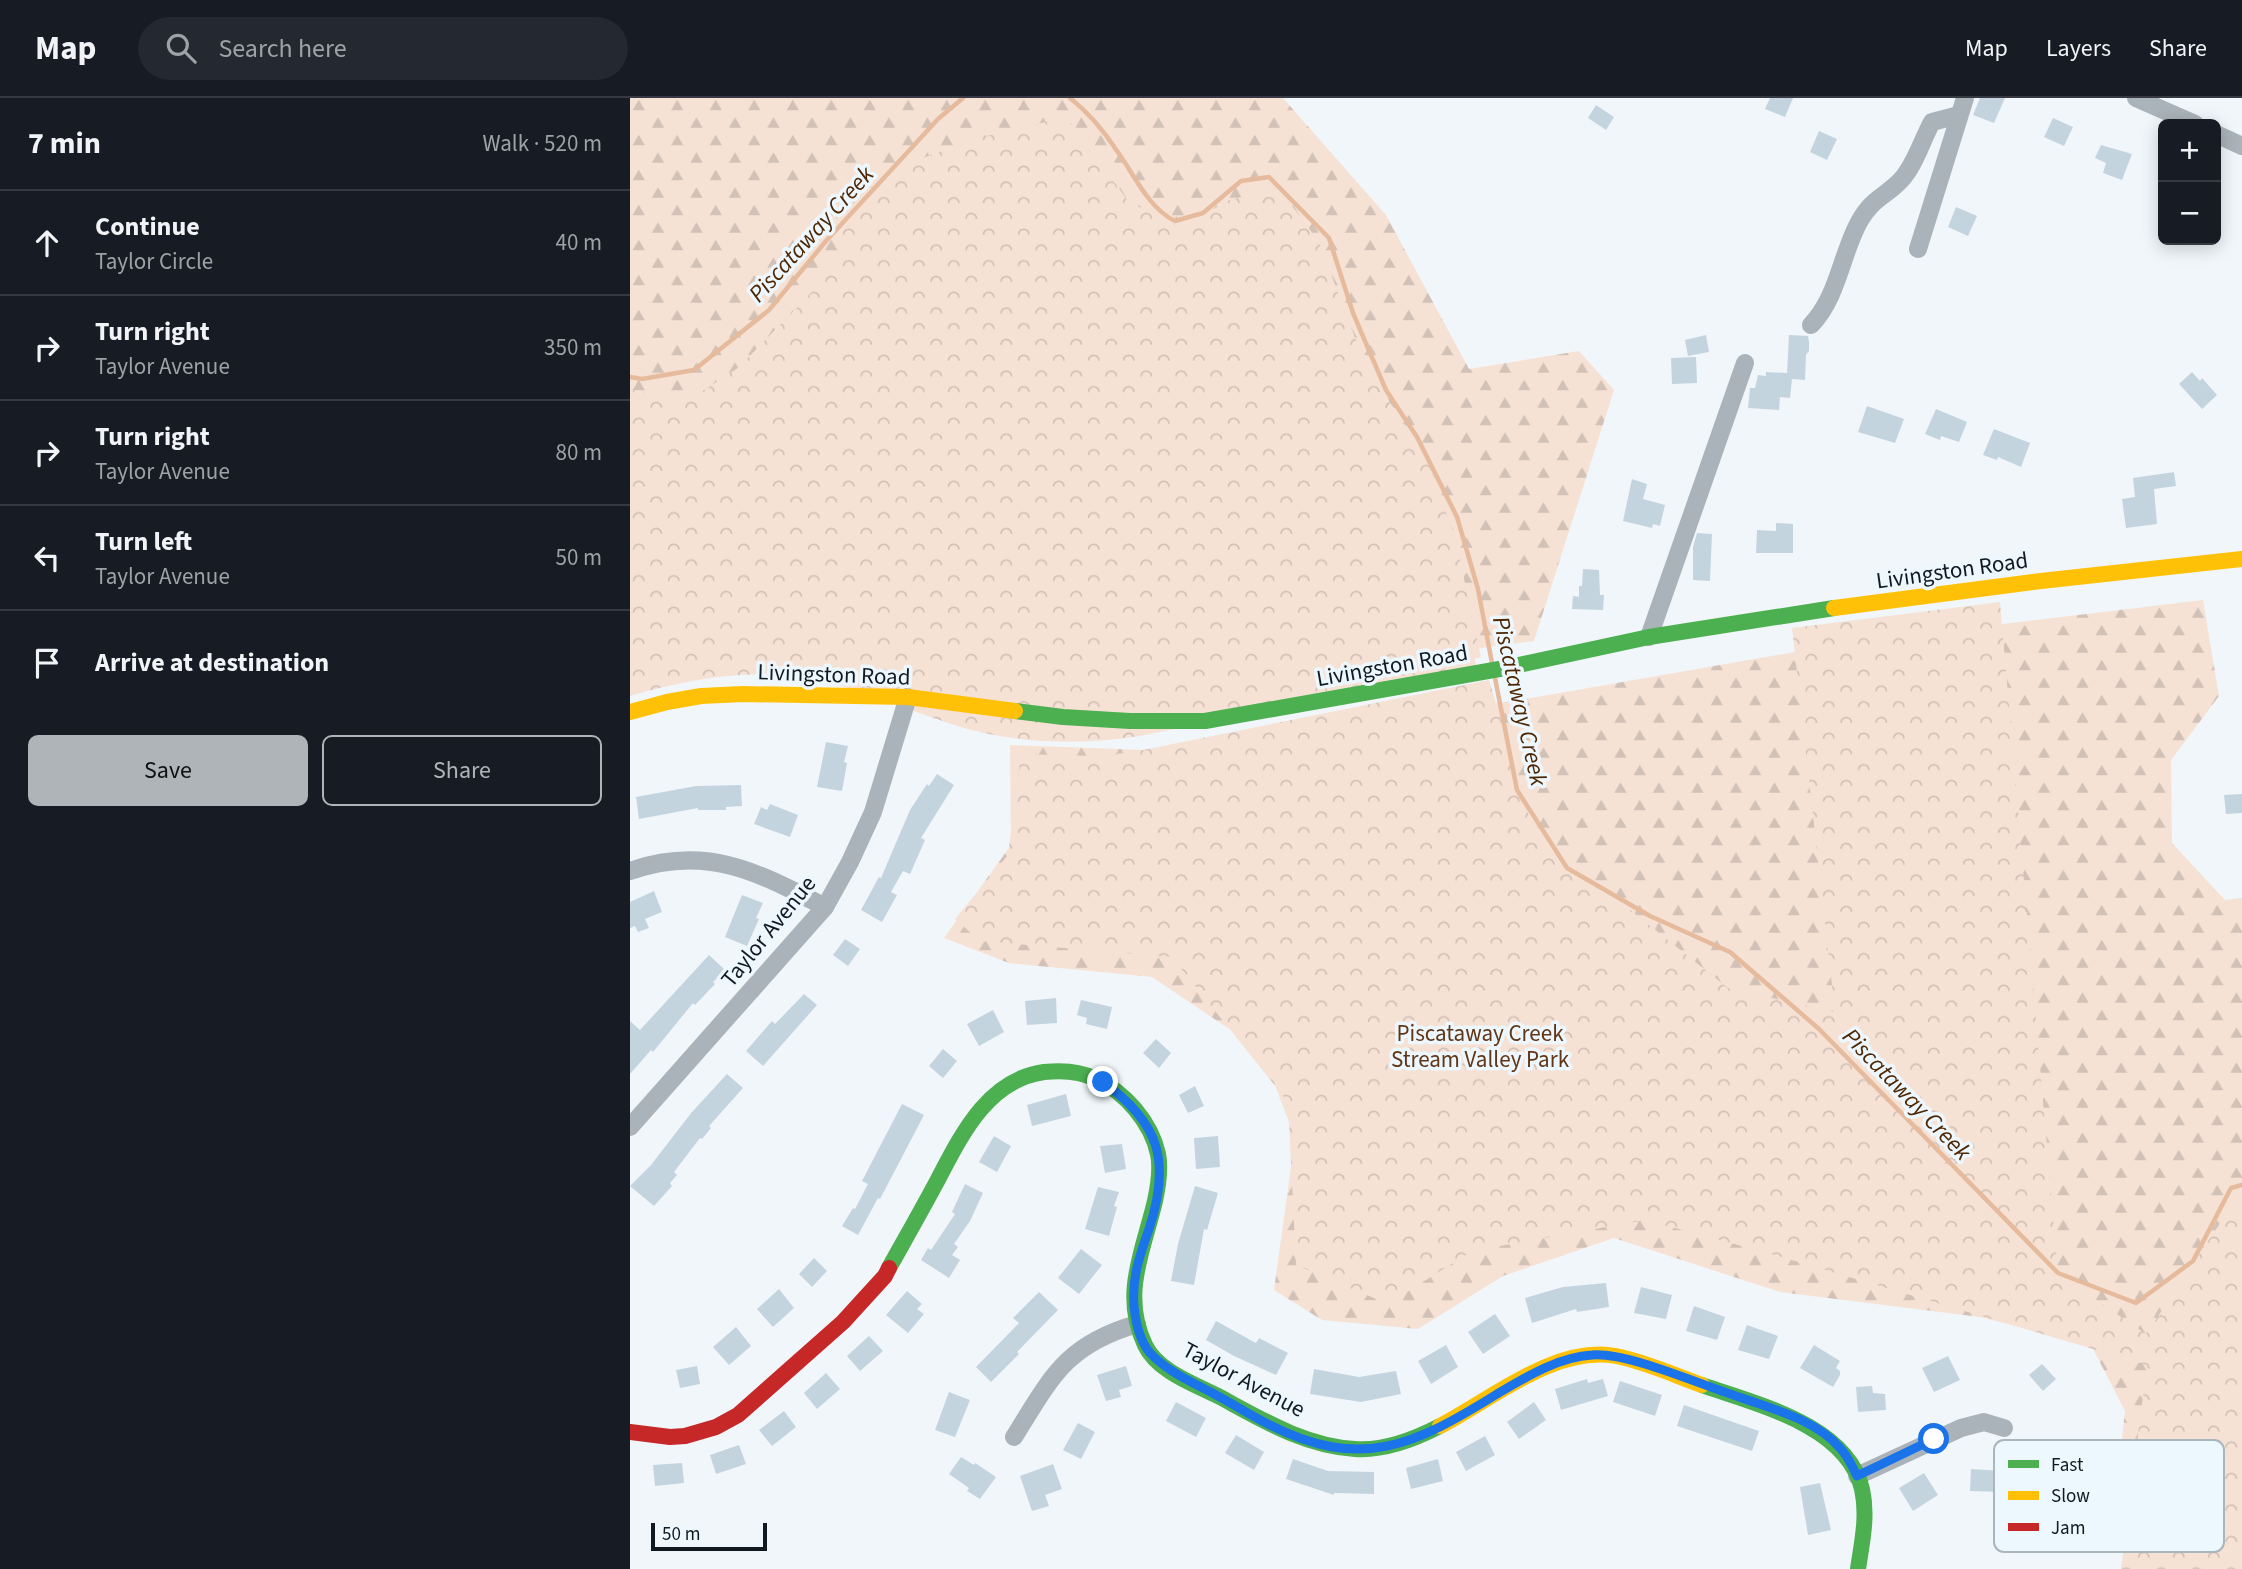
<!DOCTYPE html>
<meta charset="utf-8">
<style>
body{margin:0;font-family:"Source Sans 3",sans-serif;background:#242831;color:#f1f3f6}
.controls{position:absolute;right:21px;top:21px;display:grid;overflow:hidden;border-radius:10px;box-shadow:0 4px 18px #0003}
.controls button{width:63px;height:63px;display:grid;place-items:center;padding:0;border:0;border-bottom:2px solid #363941;background:#171b24;color:#f1f3f6;font:35px sans-serif}
.scale{position:absolute;left:21px;bottom:18px;width:116px;box-sizing:border-box;padding-left:7px;border:4px solid #111a21;border-top:0;font-size:19px;line-height:24px;white-space:nowrap;color:#111a21;-webkit-text-stroke:5px #edf7fe;paint-order:stroke}
.stop{position:absolute;width:21px;height:21px;margin:-16px;border:5px solid #1a73e8;border-radius:50%;background:#fff}
.stop.end{background:#1a73e8;border-color:#fff;box-shadow:0 2px 7px #0008}
.list{margin:0;padding:0;list-style:none}
h2{display:flex;justify-content:space-between;align-items:center;height:91px;margin:0;padding:0 28px;font-size:30px}
h2 small{font-size:23px;font-weight:400;color:#9ea1a6}
.list li{display:grid;grid-template-columns:46px 1fr auto;gap:21px;align-items:center;box-sizing:border-box;height:105px;padding:0 28px;border-top:2px solid #363941}
.list b{display:block;font-size:26px;white-space:nowrap}
.list p{margin:0;font-size:23px;white-space:nowrap;color:#9ea1a6}
.list em{font-size:23px;font-style:normal;color:#9ea1a6}
.actions{display:flex;gap:14px;padding:21px 28px}
.actions a{flex:1;padding:16px 0;border:2px solid #afb4b8;border-radius:10px;text-align:center;font-size:24px;color:#afb4b8}
.actions .main{background:#afb4b8;color:#111}
.icon{flex:none;width:38px;height:38px;fill:none;stroke:currentColor;stroke-width:2;stroke-linecap:round;stroke-linejoin:round}
.map{position:relative;flex:none;width:1612px;height:1471px;overflow:hidden}
header{display:flex;align-items:center;gap:42px;box-sizing:border-box;height:98px;padding:0 35px;background:#171b24;border-bottom:2px solid #363941}
header strong{font-size:33px}
nav{display:flex;gap:38px;margin-inline-start:auto;font-size:24px}
.search{width:490px;height:63px;background:#242831;display:flex;align-items:center;gap:18px;box-sizing:border-box;padding:0 24px;border-radius:38px;color:#9ea1a6;font-size:26px}
main{display:flex}
aside{flex:1;background:#171b24}
.map>svg:first-child{display:block}
</style>
<header>
<strong>Map</strong>
<div class="search"><svg class="icon" aria-label="search" viewBox="0 0 24 24"><circle cx="10" cy="10" r="6"/><path d="M15 15l6 6"/></svg>Search here</div>
<nav><a>Map</a><a>Layers</a><a>Share</a></nav>
</header>
<main>
<aside>
<h2>7 min<small>Walk · 520 m</small></h2>
<ul class="list">
<li><svg class="icon" aria-label="ahead" viewBox="0 0 24 24"><path d="M12 20V5M6 11l6-6 6 6"/></svg><div><b>Continue</b><p>Taylor Circle</p></div><em>40 m</em></li>
<li><svg class="icon" aria-label="right" viewBox="0 0 24 24"><path d="M7 20v-9h11M14 6l5 5-5 5"/></svg><div><b>Turn right</b><p>Taylor Avenue</p></div><em>350 m</em></li>
<li><svg class="icon" aria-label="right" viewBox="0 0 24 24"><path d="M7 20v-9h11M14 6l5 5-5 5"/></svg><div><b>Turn right</b><p>Taylor Avenue</p></div><em>80 m</em></li>
<li><svg class="icon" aria-label="left" viewBox="0 0 24 24"><path d="M17 20v-9H6M10 6l-5 5 5 5"/></svg><div><b>Turn left</b><p>Taylor Avenue</p></div><em>50 m</em></li>
<li><svg class="icon" aria-label="arrive" viewBox="0 0 24 24"><path d="M6 21V4h12l-3 4 3 4H6"/></svg><div><b>Arrive at destination</b></div></li>
</ul>
<div class="actions"><a class="main">Save</a><a>Share</a></div>
</aside>
<div class="map">
<svg width="1612" height="1471" viewBox="0 0 1612 1471">
<defs>
<pattern id="forest-firs" width="22" height="20" patternUnits="userSpaceOnUse" patternTransform="scale(1.75)"><rect width="22" height="20" fill="#f6e2d5"/><path d="M5 1l3.5 6h-7zM16 11l3.5 6h-7z" fill="#d2c1b7"/></pattern>
<pattern id="park-crowns" width="20" height="18" patternUnits="userSpaceOnUse" patternTransform="scale(1.75)"><rect width="20" height="18" fill="#f6e2d5"/><path d="M2 6a3 3 0 1 1 6 0M12 15a3 3 0 1 1 6 0" fill="none" stroke="#d2c1b7"/></pattern>
</defs>
<rect width="100%" height="100%" fill="#f1f6fa"/>
<!-- forest -->
<g fill="url(#forest-firs)">
<polygon points="0,0 653,0 756,117 839,271 949,253 984,292 904,543 760,562 427,574 0,575"/>
<polygon points="1573,502 1589,598 1541,662 1542,745 1595,802 1612,800 1612,1441 1481,1443 1495,1313 1461,1247 1350,1219 1150,1194 984,1140 873,1178 788,1231 692,1222 644,1192 665,1040 632,953 522,879 379,865 314,840 381,747 380,647 543,653 901,600 1222,544"/>
</g>
<!-- park -->
<g fill="url(#park-crowns)">
<path d="M436,19L501,107L564,123L597,103L648,89L689,144L725,240L744,280L796,359L825,439L851,559L845,561L846,569L510,638C447,648 382,646 321,626C274,611 227,589 179,580C117,570 59,581 0,598V291L57,303L108,270L213,162L206,117L265,70L348,40Z"/>
<polygon points="1370,504 1428,1176 1516,1236 1603,1106 1612,1103 1612,1471 1491,1471 1517,1267 1138,1155 1015,1122 842,1153 758,1206 666,1167 658,1004 542,859 350,843 325,821 378,757 391,656 467,658 503,654 859,582 904,735 1098,890 1205,914 1162,530"/>
</g>
<g fill="none" stroke-linecap="round" stroke-linejoin="round">
<!-- stream -->
<g stroke="#e6ba9c" stroke-width="4.5">
<path d="M440,0C459,15 474,33 487,53C504,76 518,110 545,123L573,115L611,83L639,79L699,140L723,215L756,292L787,339L827,419L848,491L862,565"/>
<polyline points="0,279 12,281 64,272 139,212 196,143 308,21 333,0"/>
<polyline points="865,580 887,692 937,770 1020,818 1100,854 1189,931 1428,1175 1506,1205 1563,1163 1601,1090 1612,1087"/>
</g>
</g>
<!-- building -->
<g fill="#c4d4df">
<polygon points="1140,0 1163,0 1155,19 1135,11"/>
<polygon points="1350,0 1375,0 1364,25 1343,17"/>
<polygon points="966,7 984,19 976,32 958,20"/>
<polygon points="1423,20 1443,29 1434,48 1414,39"/>
<polygon points="1189,33 1207,41 1197,62 1180,54"/>
<polygon points="1471,47 1502,56 1492,82 1473,75 1476,65 1465,60"/>
<polygon points="1326,109 1347,118 1338,138 1318,129"/>
<polygon points="1076,237 1079,254 1058,258 1055,242"/>
<polygon points="1159,237 1178,238 1179,244 1179,253 1176,257 1175,282 1162,281 1160,300 1150,299 1149,312 1118,310 1120,290 1125,290 1128,277 1136,278 1136,274 1157,275"/>
<polygon points="1066,259 1067,285 1042,286 1041,260"/>
<polygon points="1562,274 1570,283 1572,280 1587,297 1572,311 1549,286"/>
<polygon points="1237,308 1274,321 1265,345 1228,334"/>
<polygon points="1306,311 1337,324 1329,344 1311,338 1310,342 1295,336"/>
<polygon points="1364,331 1400,345 1391,369 1368,359 1367,362 1353,357"/>
<polygon points="1544,374 1546,388 1524,391 1527,426 1496,430 1492,401 1505,399 1503,380"/>
<polygon points="1002,381 1017,386 1013,401 1035,407 1030,428 1023,426 1022,430 993,423"/>
<polygon points="1146,425 1163,426 1163,455 1126,455 1127,432 1146,433"/>
<polygon points="1067,435 1082,436 1080,483 1063,482 1063,449"/>
<polygon points="953,471 969,472 970,497 974,497 973,512 942,511 943,498 949,499 949,488 952,488"/>
<polygon points="196,644 218,648 214,664 217,665 212,693 187,689"/>
<polygon points="307,676 324,687 291,740 295,742 280,776 273,773 261,794 267,797 252,824 231,812 249,779 251,780 280,712 297,686 299,688"/>
<polygon points="111,687 112,708 96,709 96,712 68,712 68,710 9,721 6,699 66,688"/>
<polygon points="1612,696 1612,715 1596,716 1594,697"/>
<polygon points="140,706 168,717 160,739 124,726 131,709 137,712"/>
<polygon points="24,793 32,814 15,821 19,830 8,834 5,828 0,830 0,804"/>
<polygon points="112,797 133,805 126,820 129,821 117,848 95,839"/>
<polygon points="215,841 230,851 218,868 203,857"/>
<polygon points="79,857 95,872 83,884 85,886 65,907 63,905 23,954 21,952 0,976 0,923 10,932"/>
<polygon points="174,896 187,907 133,968 116,953 142,923 145,926"/>
<polygon points="426,900 427,925 397,927 395,903"/>
<polygon points="451,902 482,909 477,931 456,926 457,920 447,917"/>
<polygon points="363,912 374,934 349,948 337,926"/>
<polygon points="526,941 541,955 529,970 513,955"/>
<polygon points="313,951 327,963 313,980 299,968"/>
<polygon points="97,976 113,990 79,1028 81,1030 72,1041 70,1040 44,1074 47,1077 40,1085 42,1088 24,1108 0,1088 21,1067 62,1014"/>
<polygon points="565,988 574,1008 558,1015 549,997"/>
<polygon points="436,996 441,1018 402,1028 397,1007"/>
<polygon points="272,1006 294,1017 250,1101 248,1100 228,1137 212,1128 223,1110 225,1111 238,1086 232,1083"/>
<polygon points="364,1038 381,1048 367,1074 349,1064"/>
<polygon points="588,1038 590,1069 566,1071 564,1040"/>
<polygon points="492,1046 496,1071 475,1075 470,1048"/>
<polygon points="335,1086 353,1095 340,1123 324,1146 328,1149 322,1157 330,1162 319,1180 291,1162 298,1150 301,1152 325,1116 322,1114"/>
<polygon points="565,1088 588,1095 577,1132 574,1131 564,1187 541,1183 548,1146"/>
<polygon points="468,1089 489,1094 484,1108 487,1109 479,1138 455,1131"/>
<polygon points="451,1151 472,1167 449,1196 428,1180"/>
<polygon points="184,1160 197,1173 182,1189 169,1176"/>
<polygon points="976,1185 979,1209 947,1214 946,1211 902,1225 895,1200 933,1189"/>
<polygon points="1011,1189 1042,1197 1036,1221 1004,1215"/>
<polygon points="149,1191 164,1210 143,1229 127,1211"/>
<polygon points="277,1193 292,1206 287,1211 294,1216 278,1235 256,1217"/>
<polygon points="409,1194 428,1212 387,1254 389,1256 361,1284 346,1269 389,1225 383,1220"/>
<polygon points="1064,1208 1095,1219 1087,1242 1056,1233"/>
<polygon points="865,1216 880,1238 853,1256 838,1234"/>
<polygon points="586,1223 626,1245 629,1240 658,1255 646,1277 604,1258 576,1242"/>
<polygon points="1117,1227 1148,1238 1139,1261 1108,1252"/>
<polygon points="106,1229 121,1248 99,1267 83,1249"/>
<polygon points="239,1238 253,1253 230,1273 217,1258"/>
<polygon points="816,1247 828,1269 801,1286 788,1263"/>
<polygon points="1184,1247 1210,1263 1206,1270 1210,1273 1210,1277 1203,1289 1170,1270"/>
<polygon points="1318,1258 1330,1282 1304,1294 1292,1270"/>
<polygon points="1412,1266 1426,1281 1413,1293 1399,1277"/>
<polygon points="67,1268 70,1286 50,1290 46,1272"/>
<polygon points="496,1268 502,1288 489,1292 491,1299 476,1303 467,1277"/>
<polygon points="684,1271 729,1279 766,1273 771,1296 731,1304 680,1296"/>
<polygon points="196,1275 210,1291 187,1311 174,1295"/>
<polygon points="957,1281 958,1285 973,1281 978,1298 931,1312 925,1291"/>
<polygon points="990,1283 1032,1297 1025,1318 983,1304"/>
<polygon points="1242,1288 1243,1295 1255,1296 1256,1312 1228,1314 1226,1289"/>
<polygon points="319,1294 340,1302 325,1339 305,1332"/>
<polygon points="546,1304 576,1320 566,1339 536,1323"/>
<polygon points="904,1304 916,1322 889,1341 877,1324"/>
<polygon points="1054,1307 1129,1333 1122,1353 1047,1328"/>
<polygon points="154,1313 166,1329 142,1348 129,1332"/>
<polygon points="448,1325 465,1334 451,1361 433,1352"/>
<polygon points="606,1337 634,1354 624,1372 595,1355"/>
<polygon points="855,1338 865,1357 836,1373 826,1354"/>
<polygon points="109,1347 116,1366 86,1376 80,1357"/>
<polygon points="331,1359 344,1367 345,1365 366,1379 350,1401 337,1393 339,1390 319,1376"/>
<polygon points="663,1361 698,1373 744,1374 744,1396 704,1395 704,1397 656,1381"/>
<polygon points="808,1361 813,1383 781,1391 776,1370"/>
<polygon points="52,1365 54,1385 25,1388 23,1367"/>
<polygon points="423,1366 432,1391 415,1397 419,1408 402,1413 390,1378"/>
<polygon points="1341,1371 1373,1373 1372,1394 1340,1393"/>
<polygon points="1294,1375 1308,1397 1283,1413 1269,1390"/>
<polygon points="1190,1385 1201,1432 1178,1437 1170,1389"/>
</g>
<g fill="none" stroke-linecap="round" stroke-linejoin="round">
<!-- street -->
<g stroke="#aab3b9" stroke-width="18">
<polyline points="1506,0 1565,26"/>
<polyline points="1586,36 1612,48"/>
<polyline points="1288,151 1335,0"/>
<path d="M1181,227C1208,199 1211,157 1229,124C1243,99 1255,99 1271,82C1285,67 1292,42 1302,24L1329,17"/>
<polyline points="1019,539 1115,265"/>
<path d="M0,773C76,746 128,774 195,809"/>
<polyline points="0,1029 195,809 220,764 243,714 278,599"/>
<path d="M384,1339C421,1280 435,1247 507,1226"/>
<polyline points="1227,1378 1331,1330 1354,1324 1374,1330"/>
</g>
<!-- fast -->
<g stroke="#4caf50" stroke-width="16">
<polyline points="385,613 433,619 500,623 575,623 875,570 1019,539 1204,510"/>
<path d="M259,1170C274,1143 290,1115 305,1087C330,1040 356,982 414,974C432,972 450,973 466,981C495,994 521,1024 528,1056C531,1070 528,1089 525,1103C513,1154 491,1196 515,1247C527,1273 564,1286 588,1298C631,1321 674,1348 725,1351C754,1353 785,1341 810,1328"/>
<path d="M1072,1287C1126,1306 1217,1327 1232,1391C1238,1418 1232,1444 1228,1471"/>
</g>
<!-- slow -->
<g stroke="#ffc107" stroke-width="16">
<polyline points="1204,510 1411,483 1612,461"/>
<polyline points="0,614 37,604 71,598 113,596 278,599 385,613"/>
<path d="M810,1328C862,1301 925,1247 986,1258C1016,1264 1044,1277 1072,1287"/>
</g>
<!-- jam -->
<polyline stroke="#c62828" stroke-width="16" points="0,1334 40,1339 55,1338 86,1329 108,1317 213,1224 255,1178 259,1170"/>
</g>
<g fill="none" stroke-linecap="round" stroke-linejoin="round">
<!-- route -->
<path stroke="#1a73e8" stroke-width="9" d="M473,984C530,1025 541,1064 519,1131C509,1159 500,1185 505,1216C507,1230 511,1245 521,1256C538,1274 564,1285 586,1297C603,1306 620,1317 638,1326C731,1374 785,1347 867,1296C896,1279 928,1259 962,1257C998,1254 1071,1287 1109,1299C1143,1311 1186,1322 1210,1350C1218,1358 1222,1368 1227,1378L1304,1341"/>
</g>
<g text-anchor="middle" stroke-width="7" stroke-linejoin="round" paint-order="stroke">
<!-- street labels -->
<g font-size="23" fill="#111a21" stroke="#edf7fe">
<text transform="translate(1322 472) rotate(-8)" y="8">Livingston Road</text>
<text transform="translate(762 567) rotate(-10)" y="8">Livingston Road</text>
<text transform="translate(204 576) rotate(2)" y="8">Livingston Road</text>
<text transform="translate(138 833) rotate(-51)" y="8">Taylor Avenue</text>
<text transform="translate(614 1281) rotate(28)" y="8">Taylor Avenue</text>
</g>
<!-- park labels -->
<g font-size="23" fill="#613515" stroke="#edf7fe">
<text x="850" y="943">Piscataway Creek<tspan x="850" dy="26">Stream Valley Park</tspan></text>
</g>
<!-- water labels -->
<g font-size="24" font-style="italic" fill="#4f2602" stroke="#edf7fe">
<text transform="translate(181 136) rotate(-48)" y="8">Piscataway Creek</text>
<text transform="translate(890 603) rotate(77)" y="8">Piscataway Creek</text>
<text transform="translate(1277 996) rotate(46)" y="8">Piscataway Creek</text>
</g>
</g>
<!-- legend -->
<rect x="1364" y="1342" width="230" height="112" rx="10" fill="#edf7fe" stroke="#abb5bc" stroke-width="2"/>
<rect x="1378" y="1362" width="31" height="8" fill="#4caf50"/>
<rect x="1378" y="1393" width="31" height="9" fill="#ffc107"/>
<rect x="1378" y="1425" width="31" height="8" fill="#c62828"/>
<g font-size="19" fill="#111a21">
<text x="1421" y="1373">Fast</text>
<text x="1421" y="1404">Slow</text>
<text x="1421" y="1436">Jam</text>
</g>
</svg>
<div class="controls">
<button>+</button>
<button>−</button>
</div>
<div class="scale">50 m</div>
<div class="stop" style="left:1304px;top:1341px"></div>
<div class="stop end" style="left:473px;top:984px"></div>
</div>
</main>
